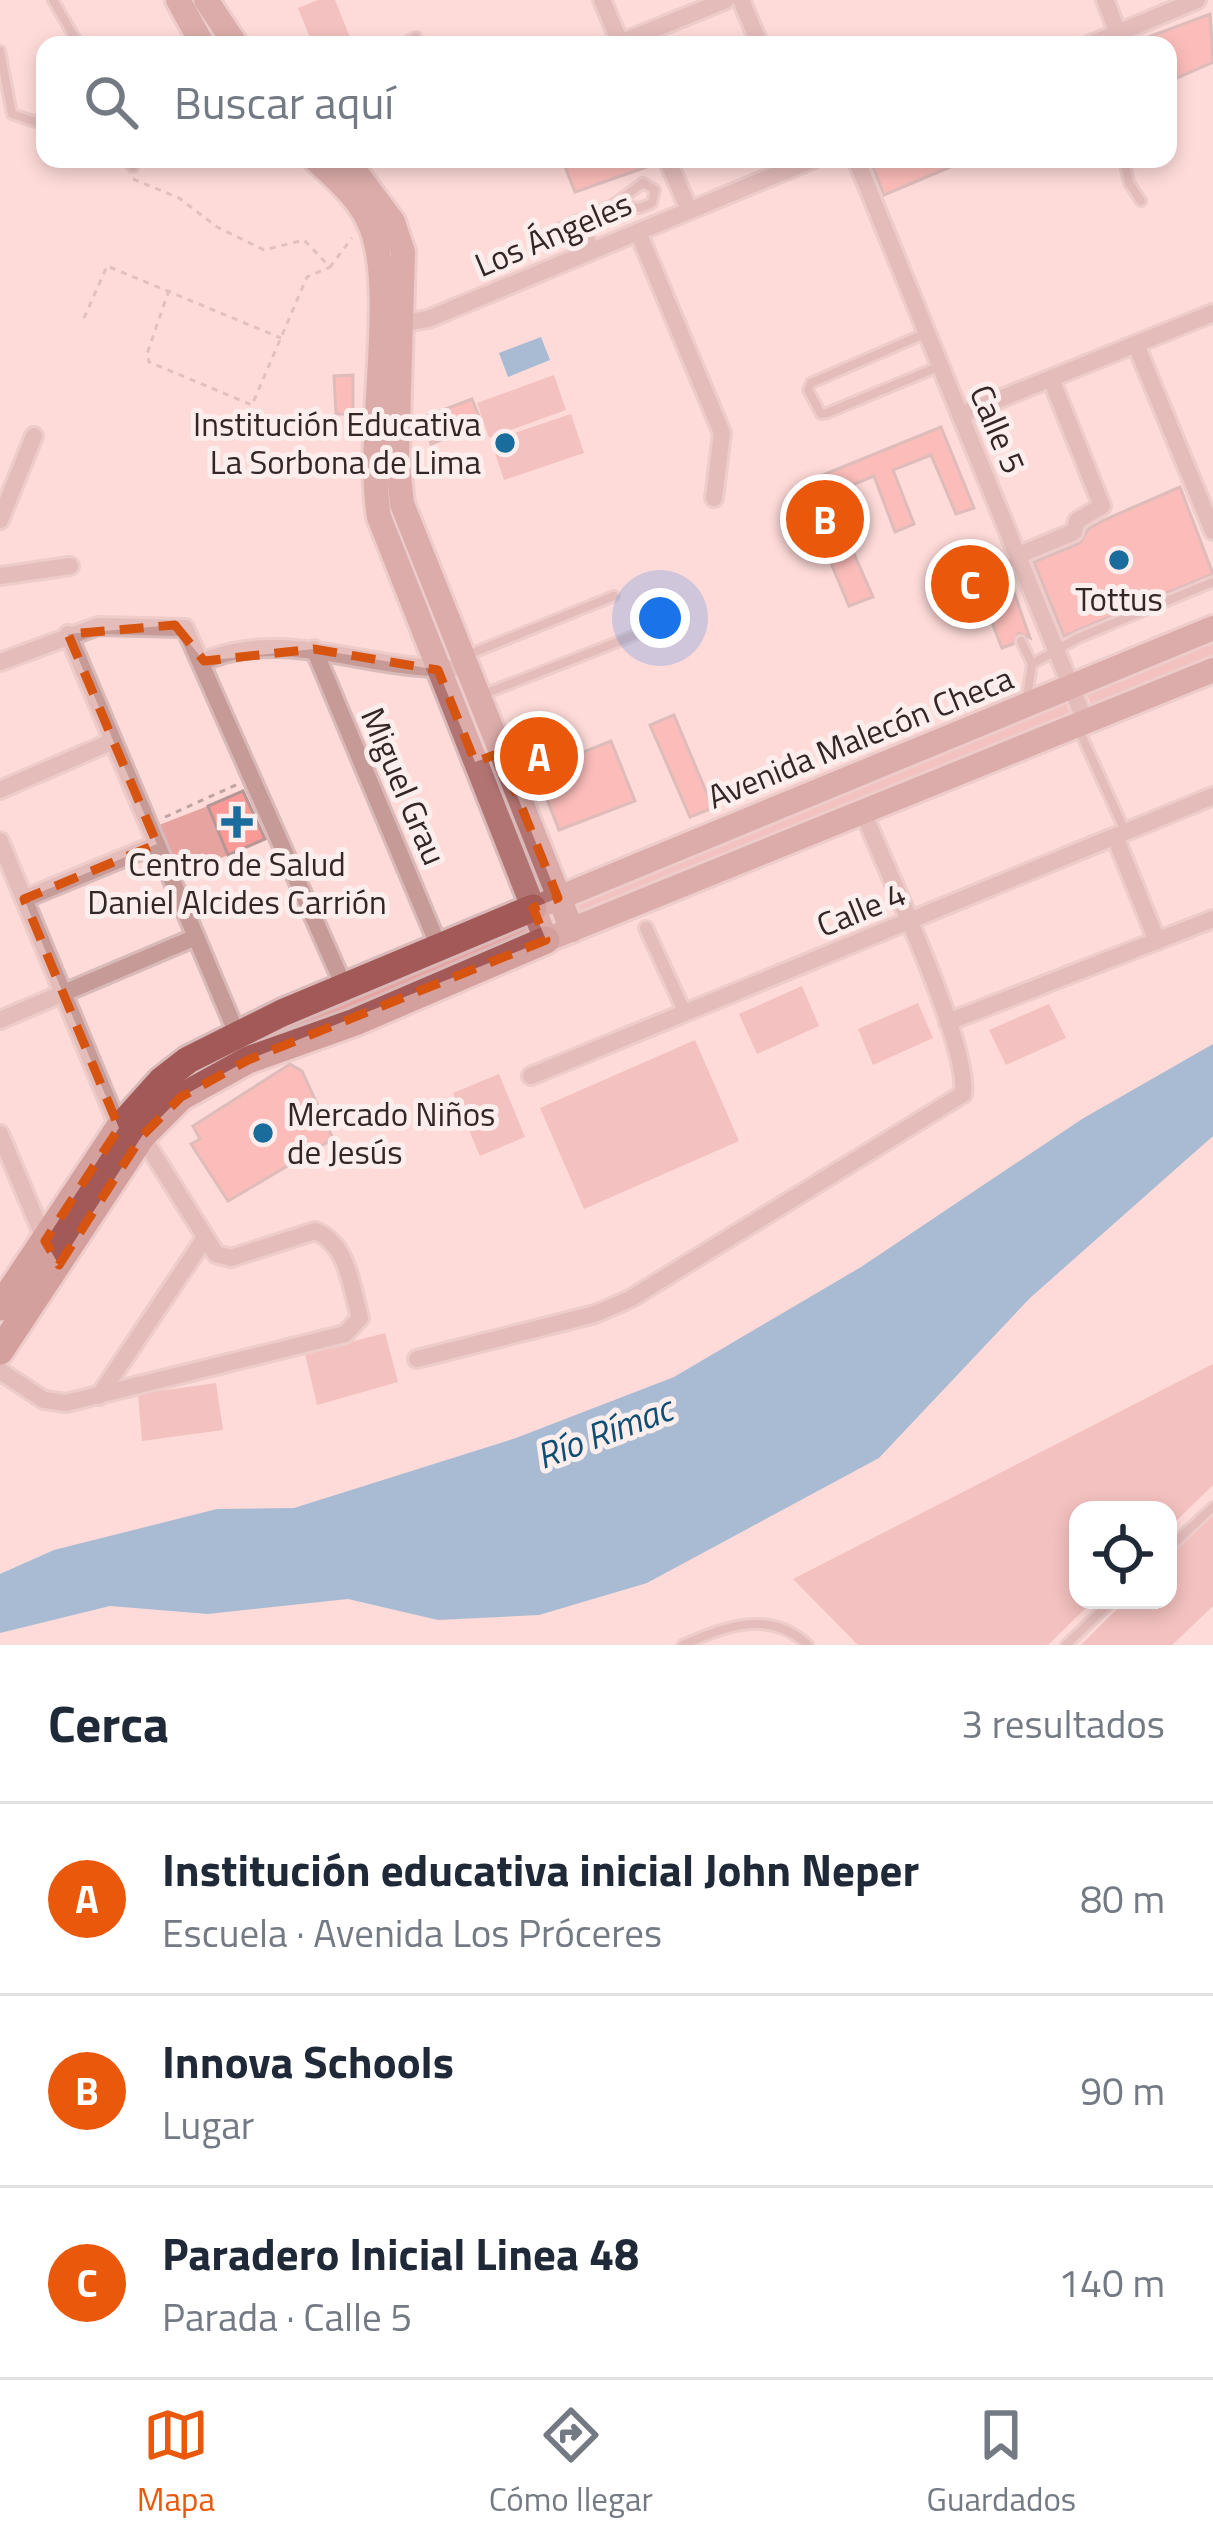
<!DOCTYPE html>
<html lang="es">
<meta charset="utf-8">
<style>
body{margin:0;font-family:"Titillium Web",sans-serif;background:#f2f2f3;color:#1f2937}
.controls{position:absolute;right:36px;bottom:36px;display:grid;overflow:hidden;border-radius:24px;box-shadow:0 6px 18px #0003}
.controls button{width:108px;height:108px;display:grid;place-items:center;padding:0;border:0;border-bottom:3px solid #e0e1e3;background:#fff;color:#1f2937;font:60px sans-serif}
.you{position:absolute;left:660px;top:618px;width:42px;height:42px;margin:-30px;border:9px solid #fff;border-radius:50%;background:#1a73e8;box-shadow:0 0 0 18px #1a73e833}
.badge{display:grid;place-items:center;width:78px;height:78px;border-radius:50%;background:#ea580c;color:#fff;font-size:39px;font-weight:700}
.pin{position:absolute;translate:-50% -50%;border:6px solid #fff;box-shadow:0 3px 12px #0006}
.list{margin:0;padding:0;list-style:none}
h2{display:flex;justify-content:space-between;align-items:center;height:156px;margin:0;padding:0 48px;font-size:51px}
h2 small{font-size:39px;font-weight:400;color:#747a83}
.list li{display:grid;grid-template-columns:78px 1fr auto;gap:36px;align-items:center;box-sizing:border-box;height:192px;padding:0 48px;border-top:3px solid #e0e1e3}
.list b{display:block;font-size:45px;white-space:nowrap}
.list p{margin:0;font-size:39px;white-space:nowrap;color:#747a83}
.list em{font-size:39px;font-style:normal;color:#747a83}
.icon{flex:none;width:66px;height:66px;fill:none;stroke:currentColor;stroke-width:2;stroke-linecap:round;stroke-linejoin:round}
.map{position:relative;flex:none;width:1213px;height:1645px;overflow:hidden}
.search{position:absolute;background:#fff;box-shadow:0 6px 18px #0003;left:36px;right:36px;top:36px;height:132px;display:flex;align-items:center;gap:30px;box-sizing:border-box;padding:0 42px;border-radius:24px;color:#747a83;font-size:45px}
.sheet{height:732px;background:#fff}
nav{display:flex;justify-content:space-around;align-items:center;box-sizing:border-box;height:168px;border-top:3px solid #e0e1e3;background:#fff;font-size:33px;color:#747a83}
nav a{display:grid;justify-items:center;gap:6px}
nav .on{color:#ea580c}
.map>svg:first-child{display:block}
</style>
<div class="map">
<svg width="1213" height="1645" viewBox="0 0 1213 1645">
<rect width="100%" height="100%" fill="#fedbd9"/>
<!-- green -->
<g fill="#e6a3a0">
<polygon points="318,0 335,0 353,45 313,45 298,8"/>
<polygon points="554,375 566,410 489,438 477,403"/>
<polygon points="571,414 584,453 504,480 491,441"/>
<polygon points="1213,634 1213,659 1093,709 1084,688"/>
<polygon points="1064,698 1071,717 584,914 576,908 577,901"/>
<polygon points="208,806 228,855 181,875 159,825"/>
<polygon points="524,919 535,936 342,1019 114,1143 179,1074"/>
<polygon points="802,986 819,1026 757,1054 739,1014"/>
<polygon points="918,1003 933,1038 873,1065 858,1029"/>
<polygon points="1049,1004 1066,1038 1006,1065 989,1030"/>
<polygon points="695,1040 739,1141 584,1209 540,1108"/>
<polygon points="499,1074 525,1137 480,1156 453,1093"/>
<polygon points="385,1333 398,1382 317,1405 305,1354"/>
<polygon points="1213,1364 1213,1485 1168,1529 1168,1510 1078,1510 1078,1600 1094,1600 1048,1645 858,1645 793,1579"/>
<polygon points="216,1383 223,1430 142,1441 138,1394"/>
<polygon points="1213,1511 1213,1606 1172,1645 1081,1645 1126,1600 1168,1600 1168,1557"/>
</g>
<!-- water -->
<g fill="#4295cd">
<polygon points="541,337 550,360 508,377 499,353"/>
<polygon points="1213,1044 1213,1136 1030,1298 879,1458 647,1583 539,1615 438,1620 348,1599 208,1614 110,1606 0,1633 0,1574 54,1550 217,1509 294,1508 516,1438 674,1377 861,1267 1082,1119"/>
</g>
<!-- building -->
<g fill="#fa9996" stroke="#b79795" stroke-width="3">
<polygon points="1210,14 1213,62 1168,82 1168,45 1127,45"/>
<polygon points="562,159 654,159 655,164 575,192"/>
<polygon points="870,159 969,159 884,195"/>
<polygon points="353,375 353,414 336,414 334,376"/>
<polygon points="472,399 482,424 431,444 422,418"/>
<polygon points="941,427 974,508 956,514 931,455 893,470 914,524 895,532 874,476 828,495 873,597 849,606 798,485"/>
<polygon points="1180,487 1213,574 1064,636 1034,562 1080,543 1088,529 1104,520"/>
<polygon points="1012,587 1030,638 1019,633 1013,644 1002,648 983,599 1002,600"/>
<polygon points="674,715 713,808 690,817 650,725"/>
<polygon points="611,741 635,801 559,830 536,771"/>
<polygon points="243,791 265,839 228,855 208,806"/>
<polygon points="290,1064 302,1071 333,1139 228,1201 191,1144 200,1139 193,1126"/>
</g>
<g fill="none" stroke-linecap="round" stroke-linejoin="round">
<!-- service casing -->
<g stroke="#d9bab9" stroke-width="14">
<g id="service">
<polyline points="53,0 79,45"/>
<polyline points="401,45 416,37"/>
<polyline points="0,51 12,114 45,125"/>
<polyline points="125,159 133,167"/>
<polyline points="1124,159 1129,183 1141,201"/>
<polyline points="582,218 594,248"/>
<polyline points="540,237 613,205 643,183 655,190 652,203 640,208 613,205"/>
<polyline points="924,334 811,383 808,390 821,414 827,413 938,367"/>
<polyline points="999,592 999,574 1018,556"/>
<polyline points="1021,641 1032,664 1027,697"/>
<polyline points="465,656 614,596"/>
<polyline points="1032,664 1078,638 1213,582"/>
<polyline points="484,694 638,634"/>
<polyline points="1079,730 1125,831"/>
<polyline points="1168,1549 1213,1507"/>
<path d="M683,1645C726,1626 770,1609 808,1645"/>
<polyline points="1066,1645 1113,1600"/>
</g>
</g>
<!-- pedestrian casing -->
<g stroke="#d9bab9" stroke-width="18">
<polyline id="pedestrian" points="646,928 685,1013"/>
</g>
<!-- minor casing -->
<g stroke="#d9bab9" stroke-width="22">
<g id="minor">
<polyline points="602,0 621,45"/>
<polyline points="741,0 760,45"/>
<polyline points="1105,0 1118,33"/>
<polyline points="620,43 726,0"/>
<polyline points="1089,45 1197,0"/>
<polyline points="667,159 689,210"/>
<polyline points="856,159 1085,721"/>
<polyline points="638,232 722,433 714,498"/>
<polyline points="391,325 428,319 814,159"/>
<polyline points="1136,345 1213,531"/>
<polyline points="960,415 1213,313"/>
<polyline points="0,520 34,436"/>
<polyline points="1019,555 1074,532 1077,521 1102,506 1051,379"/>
<polyline points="0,576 70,566"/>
<polyline points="68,634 237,1034"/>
<polyline points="314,649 439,947"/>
<path d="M204,661C289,625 379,676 465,667"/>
<polyline points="0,662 98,626 185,628 344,986"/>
<polyline points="0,790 113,741"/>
<polyline points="1115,837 1157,941"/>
<polyline points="0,841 119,1128"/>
<polyline points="24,899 157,844"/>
<polyline points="0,1020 196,937"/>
<polyline points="948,1022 1213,919"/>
<polyline points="531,1076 1213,796"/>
<polyline points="0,1134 46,1243"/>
<path d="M417,1359L595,1314L630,1299L963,1094C970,1046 886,869 864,814"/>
<path d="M0,1371L44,1400L66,1403L345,1334L360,1318C351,1286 348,1244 315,1231L231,1258L216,1254L142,1136"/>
<polyline points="99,1396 205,1238"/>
</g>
</g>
<!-- secondary casing -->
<g stroke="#d9bab9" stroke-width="30">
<g id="secondary">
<polyline points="178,0 203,45"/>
<polyline points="206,0 236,45"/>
<path d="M315,159C334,177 358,197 369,222C399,285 365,436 379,517L546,940L1213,670"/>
<polyline points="346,159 393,222 403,252 397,457 402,504 572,930"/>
<polyline points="544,904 1213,628"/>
</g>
</g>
<!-- primary casing -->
<g stroke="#d9bab9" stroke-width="33">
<g id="primary">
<polyline points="0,1307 119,1128 161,1081 188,1060 282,1013 533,908"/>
<polyline points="0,1351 142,1136 181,1097 248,1060 355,1022 546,940"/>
</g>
</g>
<!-- path -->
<g stroke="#bfa3a1" stroke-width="3" stroke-dasharray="6 6" stroke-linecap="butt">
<polyline points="133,179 179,198 217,227 264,250 304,240 330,267 352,238"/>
<polyline points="169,290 147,354 149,362 252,405 307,277 330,267"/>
<polyline points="84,318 107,266 281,338"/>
<polyline points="165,817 238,784"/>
</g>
<!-- service -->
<use href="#service" stroke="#c59a97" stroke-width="8"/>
<!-- pedestrian -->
<use href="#pedestrian" stroke="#c59a97" stroke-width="12"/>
<!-- minor -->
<use href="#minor" stroke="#c59a97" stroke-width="16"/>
<!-- secondary -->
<use href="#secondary" stroke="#b27472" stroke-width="24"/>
<!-- primary -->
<use href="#primary" stroke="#a35957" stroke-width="27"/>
</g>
<!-- marked area -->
<path d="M0 0H1213V1645H0ZM175,625L204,661L314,649L438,670L475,762L500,753L558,898L533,908L546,940L248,1060L181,1097L142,1136L59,1265L45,1241L119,1128L24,899L157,844L68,634Z" fill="#fedbd9" fill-opacity=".55" fill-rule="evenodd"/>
<path fill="none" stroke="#d6540f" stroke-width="9" stroke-dasharray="24 15" stroke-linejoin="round" d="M175,625L204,661L314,649L438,670L475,762L500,753L558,898L533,908L546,940L248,1060L181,1097L142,1136L59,1265L45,1241L119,1128L24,899L157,844L68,634Z"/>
<!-- markers -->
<g fill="#1a6c9d" stroke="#fceeed" stroke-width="4.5">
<circle cx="505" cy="443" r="12"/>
<circle cx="1119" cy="560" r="12"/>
<path d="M231 804h12v12h12v12h-12v12h-12v-12h-12v-12h12z"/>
<circle cx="263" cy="1133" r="12"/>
</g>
<g text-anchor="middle" stroke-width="10" stroke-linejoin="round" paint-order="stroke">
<!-- street labels -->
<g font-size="33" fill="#332626" stroke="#fceeed">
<text transform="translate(553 234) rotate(-23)" y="12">Los Ángeles</text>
<text transform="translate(998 429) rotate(67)" y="12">Calle 5</text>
<text transform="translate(860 737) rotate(-22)" y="12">Avenida Malecón Checa</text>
<text transform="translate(404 786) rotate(67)" y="12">Miguel Grau</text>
<text transform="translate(861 909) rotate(-22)" y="12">Calle 4</text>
</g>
<!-- poi labels -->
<g font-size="33" fill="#332626" stroke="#fceeed">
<text x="481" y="436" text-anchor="end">Institución Educativa<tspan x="481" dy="38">La Sorbona de Lima</tspan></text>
<text x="1119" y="611">Tottus</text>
<text x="237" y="876">Centro de Salud<tspan x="237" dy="38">Daniel Alcides Carrión</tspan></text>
<text x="287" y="1126" text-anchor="start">Mercado Niños<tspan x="287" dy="38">de Jesús</tspan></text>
</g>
<!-- water labels -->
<g font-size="36" font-style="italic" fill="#0e4e74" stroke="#fceeed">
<text transform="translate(604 1432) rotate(-21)" y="13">Río Rímac</text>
</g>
</g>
</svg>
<div class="controls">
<button><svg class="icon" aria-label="locate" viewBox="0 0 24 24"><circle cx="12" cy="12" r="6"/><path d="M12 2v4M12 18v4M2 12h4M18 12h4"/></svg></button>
</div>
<div class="you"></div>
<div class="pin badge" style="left:539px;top:756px">A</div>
<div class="pin badge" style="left:825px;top:519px">B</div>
<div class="pin badge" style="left:970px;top:584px">C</div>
<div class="search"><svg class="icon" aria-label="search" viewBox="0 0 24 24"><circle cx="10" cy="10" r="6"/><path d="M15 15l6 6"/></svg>Buscar aquí</div>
</div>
<section class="sheet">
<h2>Cerca<small>3 resultados</small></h2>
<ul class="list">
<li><span class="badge">A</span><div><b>Institución educativa inicial John Neper</b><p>Escuela · Avenida Los Próceres</p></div><em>80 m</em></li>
<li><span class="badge">B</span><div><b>Innova Schools</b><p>Lugar</p></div><em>90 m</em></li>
<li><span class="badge">C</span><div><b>Paradero Inicial Linea 48</b><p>Parada · Calle 5</p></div><em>140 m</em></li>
</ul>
</section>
<nav>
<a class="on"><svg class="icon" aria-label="map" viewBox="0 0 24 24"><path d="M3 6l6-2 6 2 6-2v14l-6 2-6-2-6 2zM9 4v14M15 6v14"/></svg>Mapa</a>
<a><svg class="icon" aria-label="directions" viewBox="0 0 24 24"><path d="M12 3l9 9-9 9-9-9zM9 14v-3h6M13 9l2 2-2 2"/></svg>Cómo llegar</a>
<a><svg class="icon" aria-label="saved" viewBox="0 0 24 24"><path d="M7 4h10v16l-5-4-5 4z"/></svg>Guardados</a>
</nav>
